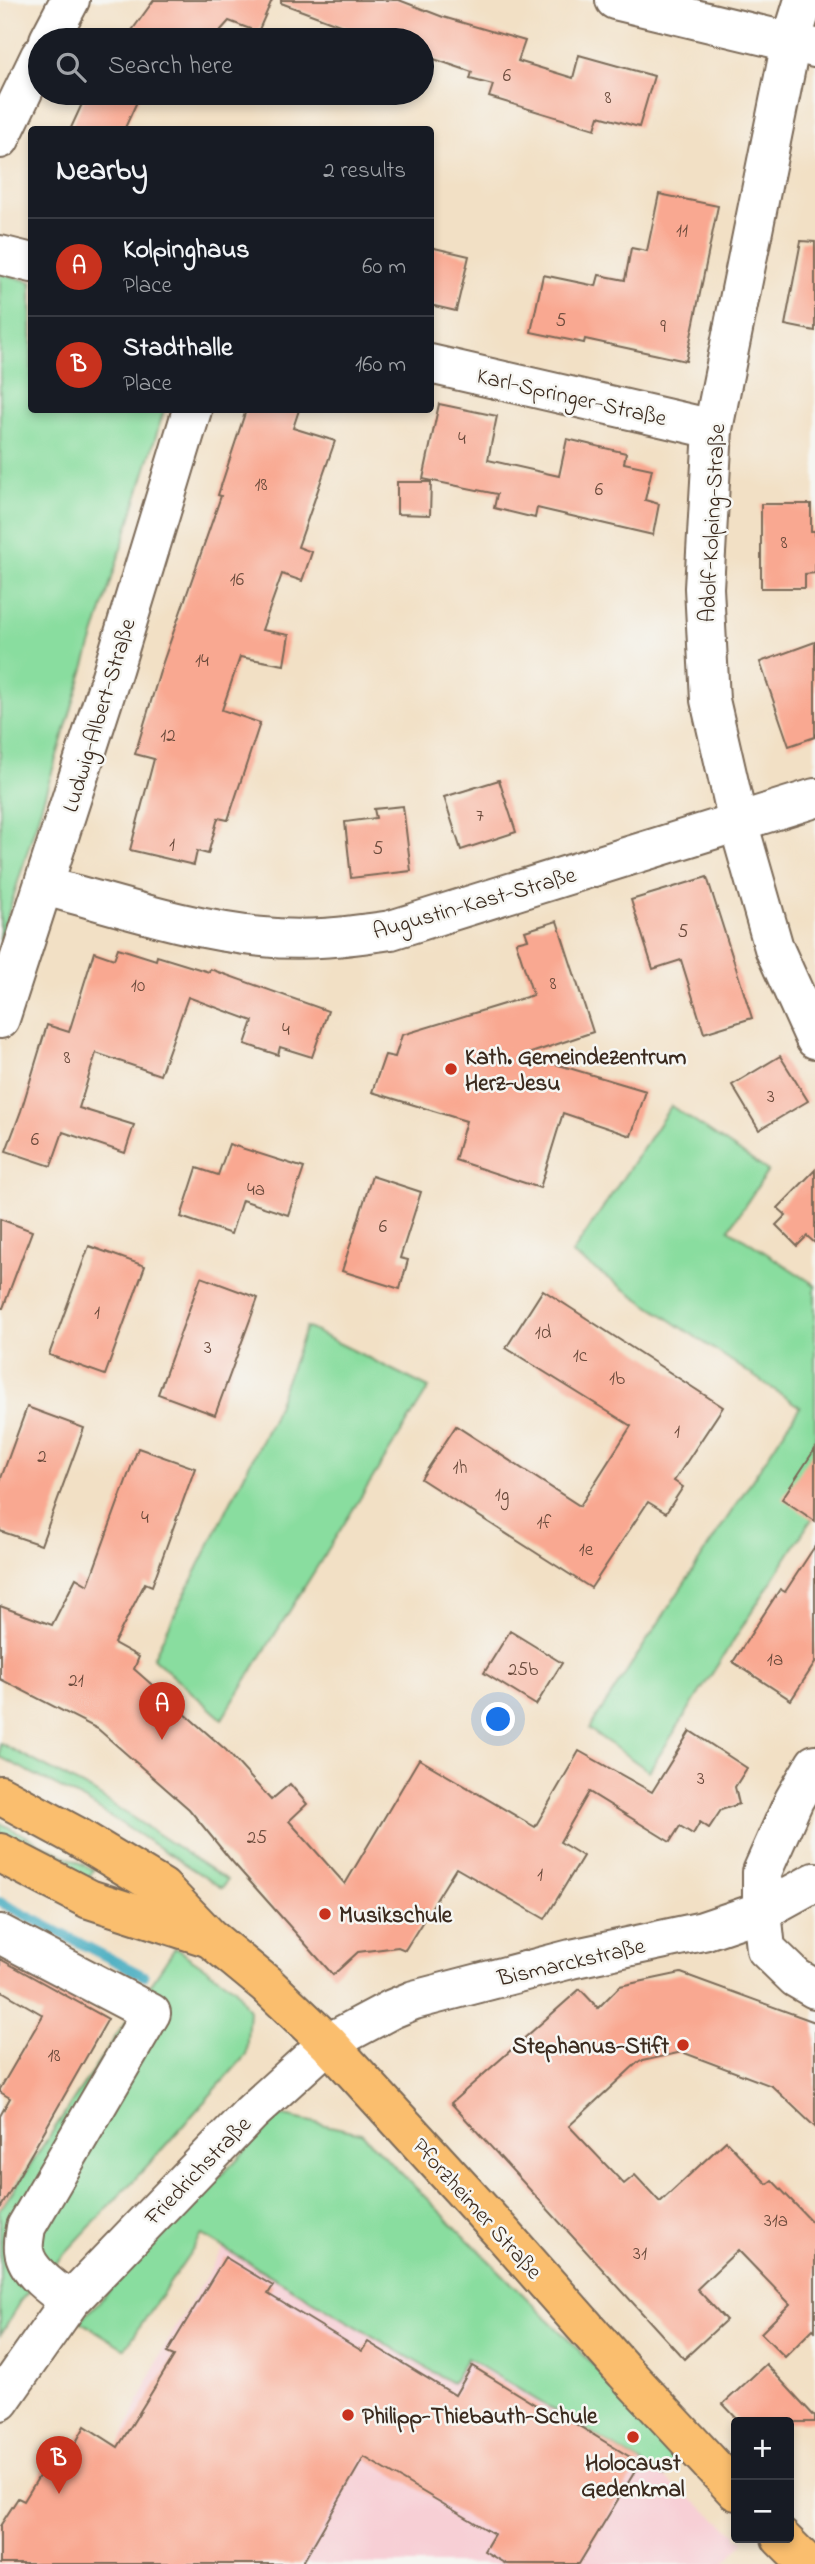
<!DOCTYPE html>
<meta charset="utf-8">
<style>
body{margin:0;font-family:"Indie Flower",sans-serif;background:#242831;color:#f1f3f6}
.controls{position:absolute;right:21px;bottom:21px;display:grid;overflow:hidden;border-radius:7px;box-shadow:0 4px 10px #0003}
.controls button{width:63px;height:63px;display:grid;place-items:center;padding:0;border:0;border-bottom:2px solid #363941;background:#171b24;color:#f1f3f6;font:35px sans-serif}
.you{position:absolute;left:499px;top:1720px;width:24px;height:24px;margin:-18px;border:5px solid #fff;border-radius:50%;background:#1a73e8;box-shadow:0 0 0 10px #1a73e833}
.badge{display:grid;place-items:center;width:46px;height:46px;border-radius:50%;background:#c8321e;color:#fff;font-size:23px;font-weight:700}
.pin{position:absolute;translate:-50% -58px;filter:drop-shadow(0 2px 4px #0008)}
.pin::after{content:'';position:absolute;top:37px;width:24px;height:21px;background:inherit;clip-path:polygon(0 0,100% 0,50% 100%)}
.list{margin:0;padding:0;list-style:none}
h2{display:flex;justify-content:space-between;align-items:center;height:91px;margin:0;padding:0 28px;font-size:30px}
h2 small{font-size:23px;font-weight:400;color:#9ea1a6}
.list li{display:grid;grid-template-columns:46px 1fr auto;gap:21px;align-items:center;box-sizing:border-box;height:98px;padding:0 28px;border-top:2px solid #363941}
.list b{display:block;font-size:26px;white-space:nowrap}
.list p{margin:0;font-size:23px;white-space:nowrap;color:#9ea1a6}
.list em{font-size:23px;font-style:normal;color:#9ea1a6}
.icon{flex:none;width:38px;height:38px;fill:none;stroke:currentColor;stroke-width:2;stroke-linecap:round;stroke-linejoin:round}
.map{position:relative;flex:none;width:815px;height:2564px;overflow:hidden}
.search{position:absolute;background:#171b24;box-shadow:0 4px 10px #0003;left:28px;top:28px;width:406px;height:77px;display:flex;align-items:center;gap:18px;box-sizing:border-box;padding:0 24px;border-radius:38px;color:#9ea1a6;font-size:26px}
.panel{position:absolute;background:#171b24;box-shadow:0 4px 10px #0003;left:28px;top:126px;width:406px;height:287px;border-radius:7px}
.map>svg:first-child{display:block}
</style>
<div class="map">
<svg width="815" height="2564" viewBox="0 0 815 2564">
<rect width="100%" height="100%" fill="#f6f6f2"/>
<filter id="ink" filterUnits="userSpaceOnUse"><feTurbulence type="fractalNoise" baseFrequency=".0143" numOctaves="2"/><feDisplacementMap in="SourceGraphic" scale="14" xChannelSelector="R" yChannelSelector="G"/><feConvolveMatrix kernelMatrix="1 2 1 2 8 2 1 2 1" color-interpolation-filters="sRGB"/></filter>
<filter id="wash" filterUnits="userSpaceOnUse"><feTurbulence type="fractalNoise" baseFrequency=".00686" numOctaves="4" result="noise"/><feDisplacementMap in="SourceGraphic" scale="28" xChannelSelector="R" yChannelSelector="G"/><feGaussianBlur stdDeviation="1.57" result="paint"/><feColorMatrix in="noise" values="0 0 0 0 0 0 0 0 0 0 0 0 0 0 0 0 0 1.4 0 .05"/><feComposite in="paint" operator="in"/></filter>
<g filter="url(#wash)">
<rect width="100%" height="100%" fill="#f2e0c5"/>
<!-- built -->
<polygon fill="#f7cfd5" points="223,2248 451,2383 467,2357 660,2474 736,2534 736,2538 745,2541 724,2564 246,2564 118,2447 162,2351"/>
<!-- green -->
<g fill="#89dd9f" stroke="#62845e" stroke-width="2">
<polygon points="0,273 31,282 32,410 164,410 0,940"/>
<polygon points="671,1106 768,1171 729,1229 815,1285 815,1514 649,1771 589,1729 800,1407 572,1254"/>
<polygon points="306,1327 429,1388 222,1719 153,1658 272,1419"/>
<polygon points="0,1743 92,1791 227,1880 222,1888 86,1801 0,1757"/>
<polygon points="0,1823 94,1870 85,1883 0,1841"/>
<polygon points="175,1948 235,1988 249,2010 246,2055 147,2166 20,2301 0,2336 0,2210"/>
<polygon points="280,2115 361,2133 682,2453 664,2477 467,2358 452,2383 202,2235 125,2349 80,2321"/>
</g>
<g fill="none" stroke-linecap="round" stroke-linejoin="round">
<!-- stream -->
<polyline stroke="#3ea9be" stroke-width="10" points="0,1902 144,1976"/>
</g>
<g id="blocks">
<!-- building -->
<g fill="#f9a891">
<polygon points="154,0 272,0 258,32 229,21 212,40 125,40"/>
<polygon points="281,0 399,0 443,17 525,41 518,61 573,78 579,55 654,76 639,127 599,116 595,129 489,97 493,85 470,79 472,72 422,55 422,40 380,40 281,3"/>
<polygon points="87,93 141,93 124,130 70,130"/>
<polygon points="659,194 718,206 686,361 585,339 584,343 531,332 543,275 596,286 599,275 625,280 631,248 647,251"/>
<polygon points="801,241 815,242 815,331 785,325"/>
<polygon points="430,247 469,256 456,311 430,305"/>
<polygon points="439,404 497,416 488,460 559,476 567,439 626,453 624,463 652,469 645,500 659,504 653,535 537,508 535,518 494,508 497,494 423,479"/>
<polygon points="246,410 299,410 293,428 335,441 298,547 312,552 302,581 282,574 262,630 289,635 284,665 240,657 222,710 260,723 228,820 218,818 208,854 197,851 194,865 130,850 154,759 135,754 162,665 221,496 218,495"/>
<polygon points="397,482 431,482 430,515 397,514"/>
<polygon points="761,504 811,504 811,531 815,531 815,573 805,574 805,588 761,588"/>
<polygon points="815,642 815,737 789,746 760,662"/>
<polygon points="499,780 516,832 461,850 444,797"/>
<polygon points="403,806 411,871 351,878 345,822 376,818 374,809"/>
<polygon points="707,877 752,1018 704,1033 681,960 653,969 631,900"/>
<polygon points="557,921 593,1032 525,1055 646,1091 631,1136 563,1113 540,1188 455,1160 466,1121 372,1092 385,1055 395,1057 402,1035 533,995 516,942 528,939 525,931"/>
<polygon points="118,948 156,960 157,956 209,972 210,969 328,1011 312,1057 280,1047 278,1055 245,1044 253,1021 188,997 160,1075 96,1053 79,1108 134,1125 125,1153 63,1132 51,1166 6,1151 21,1111 47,1025 69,1032 94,952 114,959"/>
<polygon points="780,1056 808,1101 759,1130 732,1085"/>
<polygon points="229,1144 304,1168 288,1215 242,1200 231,1234 181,1217 197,1168 218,1175"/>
<polygon points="815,1170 815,1243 807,1236 797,1246 776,1225 786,1215 778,1208"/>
<polygon points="372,1176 421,1192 400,1258 408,1260 400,1289 342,1271"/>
<polygon points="0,1219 32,1231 3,1308 0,1308"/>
<polygon points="89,1246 145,1266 105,1375 49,1355"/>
<polygon points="201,1277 258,1298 215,1415 158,1394"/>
<polygon points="543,1290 723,1407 674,1481 683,1487 666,1513 648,1502 591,1588 421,1479 456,1426 580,1506 631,1426 506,1348"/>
<polygon points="27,1407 84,1428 41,1545 0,1531 0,1481"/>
<polygon points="138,1448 195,1468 152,1586 145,1583 114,1643 139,1657 134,1669 226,1750 271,1800 290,1784 307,1804 289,1821 345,1884 419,1759 535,1827 579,1751 652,1792 690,1731 747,1768 735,1787 739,1804 721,1810 709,1828 700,1822 693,1834 680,1826 670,1842 589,1792 560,1842 583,1856 545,1919 456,1868 405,1950 398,1947 358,1952 333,1975 229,1858 189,1809 98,1729 0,1679 0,1606 52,1625 76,1578 88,1585"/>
<polygon points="815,1449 815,1521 782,1499"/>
<polygon points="815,1546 815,1663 791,1700 733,1662 780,1589 785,1592"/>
<polygon points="510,1631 562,1663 536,1705 484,1673"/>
<polygon points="0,1959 108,2019 0,2209 0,2116 10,2098 0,2092 0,2089 43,2015 0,1990"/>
<polygon points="681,1973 815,2022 815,2127 772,2086 682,2052 638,2062 569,2126 624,2184 635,2175 660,2202 726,2141 767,2184 772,2180 815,2225 815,2331 813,2329 785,2357 761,2333 790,2304 738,2250 697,2289 726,2320 684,2359 451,2103 580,1989 598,2008 620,1986"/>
<polygon points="225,2257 273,2286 268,2294 362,2351 368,2342 455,2395 472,2366 562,2421 564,2417 640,2463 579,2564 506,2564 484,2551 494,2534 364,2457 302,2564 0,2564 0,2526 18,2498 24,2501 47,2463 60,2471 85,2426 118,2447 174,2356 167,2353"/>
<polygon points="766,2364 815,2417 815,2422 740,2422 723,2404"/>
</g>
</g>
</g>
<g filter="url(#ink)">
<use href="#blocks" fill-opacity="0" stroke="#7b6a58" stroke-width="2"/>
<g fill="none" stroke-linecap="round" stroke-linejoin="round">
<!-- minor casing -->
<g stroke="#7b6a58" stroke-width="42">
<g id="minor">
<polyline points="615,0 815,48"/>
<polyline points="804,0 791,42 713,429 704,588 710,700 738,822 774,948 815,1039"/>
<polyline points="49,40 70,0"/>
<polyline points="0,139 40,56"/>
<polyline points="0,255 32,263"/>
<polyline points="430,364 713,429"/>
<path d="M44,886C116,905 189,930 263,937C306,942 349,936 391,930L815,798"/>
<polyline points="0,1019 111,676 192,410"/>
<polyline points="815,1764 794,1800 762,1872 762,1911 766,1949 796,1978 815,1989"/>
<path d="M0,1934L151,2013L26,2227C25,2235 23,2243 24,2250C26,2271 54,2290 70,2301"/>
<polyline points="0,2401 70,2301 251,2113 328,2043 392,2009 414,2000 571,1959 703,1931 762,1911 815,1882"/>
</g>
</g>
<!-- major casing -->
<g stroke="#7b6a58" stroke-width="42">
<g id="major">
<polyline points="0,1795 76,1836 162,1888 209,1937 266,1984 328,2043 503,2234 625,2372 736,2491"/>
<polyline points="0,1853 89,1899 207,1937"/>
<polyline points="781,2538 807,2564"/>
</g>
</g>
<!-- minor -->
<use href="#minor" stroke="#fff" stroke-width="38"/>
<!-- major -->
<use href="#major" stroke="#fabe6e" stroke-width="38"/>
</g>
</g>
<!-- markers -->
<g fill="#c8321e" stroke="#f6f6f2" stroke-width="2.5">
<circle cx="451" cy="1069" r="7"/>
<circle cx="325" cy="1914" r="7"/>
<circle cx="683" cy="2045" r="7"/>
<circle cx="348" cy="2415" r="7"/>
<circle cx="633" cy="2437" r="7"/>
</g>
<g text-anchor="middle" stroke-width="5" stroke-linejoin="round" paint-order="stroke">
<!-- number labels -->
<g font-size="19" fill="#6a4a3b">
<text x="507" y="81">6</text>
<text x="608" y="103">8</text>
<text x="682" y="236">11</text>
<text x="561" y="326">5</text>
<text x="663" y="332">9</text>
<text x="462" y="444">4</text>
<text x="261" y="490">18</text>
<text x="599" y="495">6</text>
<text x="784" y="548">8</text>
<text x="237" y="585">16</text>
<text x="202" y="666">14</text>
<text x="168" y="741">12</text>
<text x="480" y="821">7</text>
<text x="172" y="850">1</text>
<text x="378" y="854">5</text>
<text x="683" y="937">5</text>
<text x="553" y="989">8</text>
<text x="138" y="991">10</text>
<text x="286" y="1035">4</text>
<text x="67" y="1063">8</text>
<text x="771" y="1102">3</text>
<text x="35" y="1145">6</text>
<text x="256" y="1195">4a</text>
<text x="383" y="1232">6</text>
<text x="97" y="1318">1</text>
<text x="543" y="1338">1d</text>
<text x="208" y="1353">3</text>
<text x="580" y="1361">1c</text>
<text x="617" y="1384">1b</text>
<text x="677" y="1437">1</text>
<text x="42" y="1462">2</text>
<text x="460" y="1473">1h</text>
<text x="502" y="1500">1g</text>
<text x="145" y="1523">4</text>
<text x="544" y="1528">1f</text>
<text x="586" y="1555">1e</text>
<text x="775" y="1665">1a</text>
<text x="523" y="1675">25b</text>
<text x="76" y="1686">21</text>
<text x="701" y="1784">3</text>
<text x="257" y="1843">25</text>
<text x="540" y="1880">1</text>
<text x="54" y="2061">18</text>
<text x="776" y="2226">31a</text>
<text x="640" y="2259">31</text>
</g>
<!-- street labels -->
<g font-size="23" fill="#3b2a1e" stroke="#f6f6f2">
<text transform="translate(572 396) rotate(13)" y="8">Karl-Springer-Straße</text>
<text transform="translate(711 523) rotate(-87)" y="8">Adolf-Kolping-Straße</text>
<text transform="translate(98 715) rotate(-73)" y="8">Ludwig-Albert-Straße</text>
<text transform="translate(474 902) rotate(-16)" y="8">Augustin-Kast-Straße</text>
<text transform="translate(571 1961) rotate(-13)" y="8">Bismarckstraße</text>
<text transform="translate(197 2170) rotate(-46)" y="8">Friedrichstraße</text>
<text transform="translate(478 2208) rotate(48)" y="8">Pforzheimer Straße</text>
</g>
<!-- poi labels -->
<g font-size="23" font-weight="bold" fill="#3b2a1e" stroke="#f6f6f2" text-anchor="start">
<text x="465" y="1064">Kath. Gemeindezentrum<tspan x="465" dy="26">Herz-Jesu</tspan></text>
<text x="339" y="1922">Musikschule</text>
<text x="669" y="2053" text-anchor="end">Stephanus-Stift</text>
<text x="362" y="2423">Philipp-Thiebauth-Schule</text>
<text x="633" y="2470" text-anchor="middle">Holocaust<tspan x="633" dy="26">Gedenkmal</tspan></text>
</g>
</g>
</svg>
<div class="controls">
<button>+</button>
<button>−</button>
</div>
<div class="you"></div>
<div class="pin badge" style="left:162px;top:1740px">A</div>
<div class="pin badge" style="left:59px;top:2494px">B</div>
<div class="search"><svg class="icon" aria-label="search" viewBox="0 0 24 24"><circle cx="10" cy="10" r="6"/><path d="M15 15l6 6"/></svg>Search here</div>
<section class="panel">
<h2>Nearby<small>2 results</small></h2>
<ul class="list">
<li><span class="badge">A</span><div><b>Kolpinghaus</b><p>Place</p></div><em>60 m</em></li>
<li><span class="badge">B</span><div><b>Stadthalle</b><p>Place</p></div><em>160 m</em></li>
</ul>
</section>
</div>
